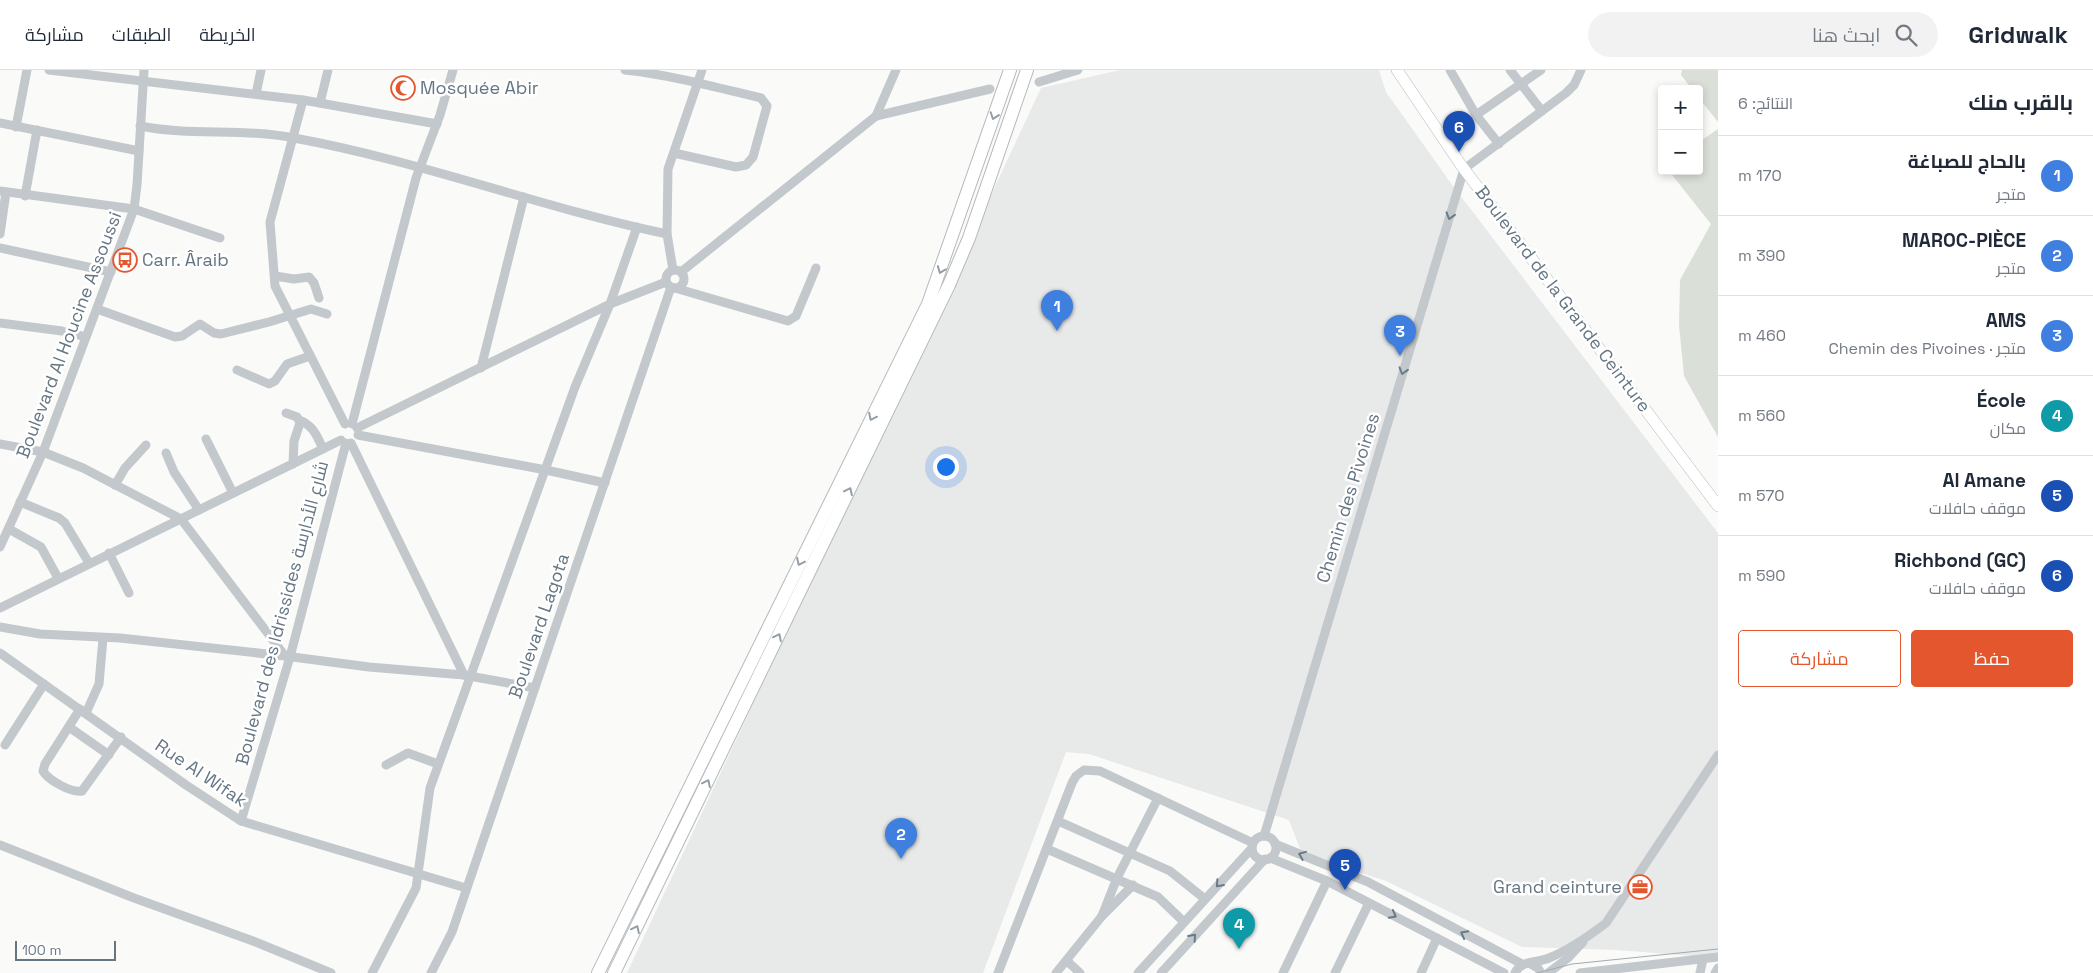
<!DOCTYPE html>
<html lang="ar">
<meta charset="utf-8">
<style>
body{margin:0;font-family:"Space Grotesk",Cairo,sans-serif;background:#f2f2f3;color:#1f2937;direction:rtl}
.controls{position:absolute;right:15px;top:15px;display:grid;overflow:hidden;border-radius:5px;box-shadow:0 2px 8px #0003}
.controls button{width:45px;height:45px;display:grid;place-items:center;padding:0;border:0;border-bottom:1px solid #e0e1e3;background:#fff;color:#1f2937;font:25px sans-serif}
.scale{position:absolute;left:15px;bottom:12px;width:101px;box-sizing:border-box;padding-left:5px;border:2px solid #657683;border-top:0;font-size:14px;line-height:18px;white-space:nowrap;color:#657683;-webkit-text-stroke:4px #fff;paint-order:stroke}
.you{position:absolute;left:945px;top:396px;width:18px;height:18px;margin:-12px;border:4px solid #fff;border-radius:50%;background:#1a73e8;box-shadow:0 0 0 8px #1a73e833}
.badge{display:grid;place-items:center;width:32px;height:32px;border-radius:50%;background:#e4572e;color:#fff;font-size:16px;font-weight:700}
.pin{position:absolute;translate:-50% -41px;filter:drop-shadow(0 1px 2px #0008)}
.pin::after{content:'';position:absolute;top:26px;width:18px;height:15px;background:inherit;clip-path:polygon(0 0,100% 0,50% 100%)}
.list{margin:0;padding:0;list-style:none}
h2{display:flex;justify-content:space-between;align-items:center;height:65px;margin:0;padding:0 20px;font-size:21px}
h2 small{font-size:16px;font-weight:400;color:#747a83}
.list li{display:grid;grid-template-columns:32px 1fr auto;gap:15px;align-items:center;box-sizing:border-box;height:80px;padding:0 20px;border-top:1px solid #e0e1e3}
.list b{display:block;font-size:19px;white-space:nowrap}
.list p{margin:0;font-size:16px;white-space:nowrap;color:#747a83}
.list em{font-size:16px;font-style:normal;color:#747a83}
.actions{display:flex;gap:10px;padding:15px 20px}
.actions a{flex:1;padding:11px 0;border:1px solid #e4572e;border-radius:5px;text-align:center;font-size:18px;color:#e4572e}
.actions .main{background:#e4572e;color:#fff}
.icon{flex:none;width:28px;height:28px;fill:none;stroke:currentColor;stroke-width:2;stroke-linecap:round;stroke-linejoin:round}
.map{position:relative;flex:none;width:1718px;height:903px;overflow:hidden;direction:ltr}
header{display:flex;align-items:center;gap:30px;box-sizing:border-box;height:70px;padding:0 25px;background:#fff;border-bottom:1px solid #e0e1e3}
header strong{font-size:24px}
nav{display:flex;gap:28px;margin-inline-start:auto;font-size:18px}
.search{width:350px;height:45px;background:#f2f2f3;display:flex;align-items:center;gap:12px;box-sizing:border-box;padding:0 18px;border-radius:28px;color:#747a83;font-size:19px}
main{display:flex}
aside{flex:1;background:#fff}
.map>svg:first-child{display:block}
</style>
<header>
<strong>Gridwalk</strong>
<div class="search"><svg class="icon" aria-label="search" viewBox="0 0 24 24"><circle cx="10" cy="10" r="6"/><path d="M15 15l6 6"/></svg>ابحث هنا</div>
<nav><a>الخريطة</a><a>الطبقات</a><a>مشاركة</a></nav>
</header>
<main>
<aside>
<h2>بالقرب منك<small>النتائج: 6</small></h2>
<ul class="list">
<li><span class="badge" style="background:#3f7fe0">1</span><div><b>بالحاج للصباغة</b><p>متجر</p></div><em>170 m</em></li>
<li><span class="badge" style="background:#3f7fe0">2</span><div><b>MAROC-PIÈCE</b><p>متجر</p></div><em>390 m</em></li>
<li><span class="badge" style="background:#3f7fe0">3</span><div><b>AMS</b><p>متجر · Chemin des Pivoines</p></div><em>460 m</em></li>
<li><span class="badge" style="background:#0f9aa8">4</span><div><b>École</b><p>مكان</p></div><em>560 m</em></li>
<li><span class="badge" style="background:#1a4fb4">5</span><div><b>Al Amane</b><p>موقف حافلات</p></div><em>570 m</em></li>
<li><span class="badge" style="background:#1a4fb4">6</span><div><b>Richbond (GC)</b><p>موقف حافلات</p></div><em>590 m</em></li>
</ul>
<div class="actions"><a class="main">حفظ</a><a>مشاركة</a></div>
</aside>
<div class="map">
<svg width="1718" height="903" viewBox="0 0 1718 903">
<rect width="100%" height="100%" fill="#fafaf8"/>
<!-- built -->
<polygon fill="#e8e9e9" points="1120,0 1379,0 1386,22 1450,112 1718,463 1718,888 1617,880 1522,877 1386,811 1302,784 1289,750 1089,684 1066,682 983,903 627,903 1041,18"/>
<!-- green -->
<g fill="#dadfd7">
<polygon points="1682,0 1718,0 1718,52 1699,28 1699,19 1692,19 1681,5"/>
<polygon points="1718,59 1718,367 1684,306 1679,255 1680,210 1711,154 1669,101 1699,101 1699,72"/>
</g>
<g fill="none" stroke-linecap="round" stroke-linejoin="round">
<!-- major casing -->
<g stroke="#b5babe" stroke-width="12">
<polyline id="major" points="1397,0 1461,95 1718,436"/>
</g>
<!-- highway casing -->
<g stroke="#b4b9bd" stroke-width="14">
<g id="highway">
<polyline points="598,903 928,234 1010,0"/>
<polyline points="614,903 949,215 969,168 1027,0"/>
</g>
</g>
<!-- minor -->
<g stroke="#c3c8cc" stroke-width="9">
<polyline points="49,0 303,30 437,54"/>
<path d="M625,0C671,5 715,17 761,28L767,36L753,87L746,95L736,97L674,83"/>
<polyline points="1450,0 1476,45 1499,74"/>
<polyline points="1510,0 1542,41"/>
<polyline points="1039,12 1078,0"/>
<polyline points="256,24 261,0"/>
<polyline points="303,30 270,152 275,216 345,354"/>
<polyline points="320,33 328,0"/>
<polyline points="1476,45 1541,0"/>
<polyline points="876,46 896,0"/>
<polyline points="0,53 139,81"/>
<path d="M140,56C190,66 244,58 294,68C421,91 542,138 667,164"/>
<polyline points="16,57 27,0"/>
<polyline points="0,121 134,139 220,168"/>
<polyline points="25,126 37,60"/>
<polyline points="0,164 6,122"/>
<polyline points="0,178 111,202"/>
<circle cx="675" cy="209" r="9"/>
<polyline points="673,200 667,164 668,99 702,0"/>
<polyline points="681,202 876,46 990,19"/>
<polyline points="275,206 294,209 309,207 314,213 319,228"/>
<polyline points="675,218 788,251 796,246 816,198"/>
<polyline points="97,239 175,267 182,266 200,254 214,263 221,264 269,252 311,239 327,244"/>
<polyline points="0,253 62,261 86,267"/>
<polyline points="481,298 524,127"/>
<polyline points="237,300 269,314 275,311 287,294 310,286"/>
<polyline points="286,343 297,347 300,353 294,371 293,394"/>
<path d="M299,350C313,355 317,366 323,379"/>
<polyline points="352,354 416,108 440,45 453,0"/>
<polyline points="357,358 610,234 666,212"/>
<polyline points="358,365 546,400 605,413"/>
<polyline points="206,369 233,423"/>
<polyline points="351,373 464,605"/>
<polyline points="0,374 43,382 83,398 181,449 285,586"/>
<polyline points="166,383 174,402 199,440"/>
<polyline points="115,415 125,398 146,375"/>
<polyline points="20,432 59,448 65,453 89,493"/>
<polyline points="9,459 41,477 58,508"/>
<polyline points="0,477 43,382 134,139 137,115 144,0"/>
<polyline points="109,483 129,523"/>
<polyline points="0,538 341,370"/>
<polyline points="0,557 40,564 120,568 285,586 369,597 464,605 535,618"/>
<polyline points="0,583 186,715 241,751 466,818"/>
<path d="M80,639L45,694L43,701C48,710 71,723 82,721L121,667"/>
<polyline points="86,643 99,614 103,568"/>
<polyline points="69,657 109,685"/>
<polyline points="5,675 44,614"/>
<polyline points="386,695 408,683 438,694"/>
<polyline points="241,751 290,587 346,373"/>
<polyline points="1058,751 1170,801 1205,829"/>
<polyline points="1264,766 1464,99 1566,23 1574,15 1581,0"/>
<circle cx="1264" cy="778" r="12"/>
<polyline points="1275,774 1368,812 1522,894"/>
<polyline points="0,775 134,828 253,871 331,903"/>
<polyline points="1047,779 1158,827 1184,852"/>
<polyline points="1270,788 1327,811 1504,903"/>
<polyline points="1102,846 1117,808 1158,728"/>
<polyline points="1067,891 1080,903"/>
<polyline points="1531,894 1538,898 1541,903"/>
<polyline points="372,903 416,818 430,718 575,317 610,234 637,157"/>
<polyline points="431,903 452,862 671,217"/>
<polyline points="998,903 1072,713 1076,706 1084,700 1100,701 1253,773"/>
<polyline points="1056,903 1102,846 1133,815"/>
<polyline points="1138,903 1252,778"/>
<polyline points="1161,903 1265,789"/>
<polyline points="1283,903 1327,811"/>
<polyline points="1335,903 1369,833"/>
<polyline points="1421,903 1437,868"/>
<path d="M1515,903C1521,890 1537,893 1549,888C1569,880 1589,866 1606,853L1718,685"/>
<polyline points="1548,903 1568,888 1583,872"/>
<polyline points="1580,903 1718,887"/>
<polyline points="1700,903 1703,889"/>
<polyline points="1715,903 1718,898"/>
</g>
<!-- major -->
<use href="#major" stroke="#fff" stroke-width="11"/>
<!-- highway -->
<use href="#highway" stroke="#fff" stroke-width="12"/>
<!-- tram -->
<polyline stroke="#a2aab0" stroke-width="1" points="1537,903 1572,894 1718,879"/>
</g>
<!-- one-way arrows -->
<defs><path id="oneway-chevron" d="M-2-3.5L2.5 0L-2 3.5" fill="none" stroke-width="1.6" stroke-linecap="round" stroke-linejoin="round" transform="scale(1.25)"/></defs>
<g stroke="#939fa8">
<use href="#oneway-chevron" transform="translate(994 46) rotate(109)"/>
<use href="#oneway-chevron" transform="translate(941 200) rotate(111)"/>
<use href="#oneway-chevron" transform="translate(872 347) rotate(116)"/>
<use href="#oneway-chevron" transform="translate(849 421) rotate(-64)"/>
<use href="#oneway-chevron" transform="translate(800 492) rotate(116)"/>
<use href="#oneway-chevron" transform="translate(778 567) rotate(-64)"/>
<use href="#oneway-chevron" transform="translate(707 713) rotate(-64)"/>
<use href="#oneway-chevron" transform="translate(636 859) rotate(-64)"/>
</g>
<g stroke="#6a7a87">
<use href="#oneway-chevron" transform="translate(1450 146) rotate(107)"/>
<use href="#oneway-chevron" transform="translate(1403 301) rotate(107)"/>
<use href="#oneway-chevron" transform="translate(1302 785) rotate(-158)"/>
<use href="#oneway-chevron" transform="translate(1219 814) rotate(132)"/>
<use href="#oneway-chevron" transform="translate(1393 845) rotate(28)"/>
<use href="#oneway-chevron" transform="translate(1464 864) rotate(-152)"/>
<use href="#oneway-chevron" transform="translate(1193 867) rotate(-48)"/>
</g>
<!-- icons -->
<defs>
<g id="mosque-ring" transform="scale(1.25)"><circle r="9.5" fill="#fff" stroke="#e4572e" stroke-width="1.5"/><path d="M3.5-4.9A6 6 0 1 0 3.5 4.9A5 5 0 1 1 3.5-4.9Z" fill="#e4572e"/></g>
<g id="bus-ring" transform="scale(1.25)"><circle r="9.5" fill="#fff" stroke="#e4572e" stroke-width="1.5"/><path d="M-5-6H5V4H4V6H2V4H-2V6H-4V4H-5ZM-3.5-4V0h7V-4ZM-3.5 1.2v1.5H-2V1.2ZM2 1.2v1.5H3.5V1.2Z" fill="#e4572e"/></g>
<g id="office-ring" transform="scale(1.25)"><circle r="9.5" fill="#fff" stroke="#e4572e" stroke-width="1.5"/><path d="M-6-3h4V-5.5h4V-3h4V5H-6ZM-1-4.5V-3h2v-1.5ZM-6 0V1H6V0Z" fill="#e4572e"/></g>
</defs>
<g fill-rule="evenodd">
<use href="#mosque-ring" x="403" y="18"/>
<use href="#bus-ring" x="125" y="190"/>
<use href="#office-ring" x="1640" y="817"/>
</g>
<g text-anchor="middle" stroke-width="5" stroke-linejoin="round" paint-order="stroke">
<!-- poi labels -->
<g font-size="18" fill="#657683" stroke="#fff" text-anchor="start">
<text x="420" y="24">Mosquée Abir</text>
<text x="142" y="196">Carr. Âraib</text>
<text x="1622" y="823" text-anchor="end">Grand ceinture</text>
</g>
<!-- street labels -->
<g font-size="18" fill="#657683" stroke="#fff">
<text transform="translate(1563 229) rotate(53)" y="6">Boulevard de la Grande Ceinture</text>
<text transform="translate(69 265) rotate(-69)" y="6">Boulevard Al Houcine Assoussi</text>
<text transform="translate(1348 428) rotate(-73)" y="6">Chemin des Pivoines</text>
<text transform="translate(282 543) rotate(-75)" y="6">Boulevard des Idrissides شارع الأدارسة</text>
<text transform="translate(539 556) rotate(-71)" y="6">Boulevard Lagota</text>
<text transform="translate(201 703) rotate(34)" y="6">Rue Al Wifak</text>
</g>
</g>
</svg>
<div class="controls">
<button>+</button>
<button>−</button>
</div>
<div class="scale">100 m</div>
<div class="you"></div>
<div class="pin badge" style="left:1057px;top:261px;background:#3f7fe0">1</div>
<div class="pin badge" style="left:901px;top:789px;background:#3f7fe0">2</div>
<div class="pin badge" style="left:1400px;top:286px;background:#3f7fe0">3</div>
<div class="pin badge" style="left:1239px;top:879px;background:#0f9aa8">4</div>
<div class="pin badge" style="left:1345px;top:820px;background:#1a4fb4">5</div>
<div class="pin badge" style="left:1459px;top:82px;background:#1a4fb4">6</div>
</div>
</main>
